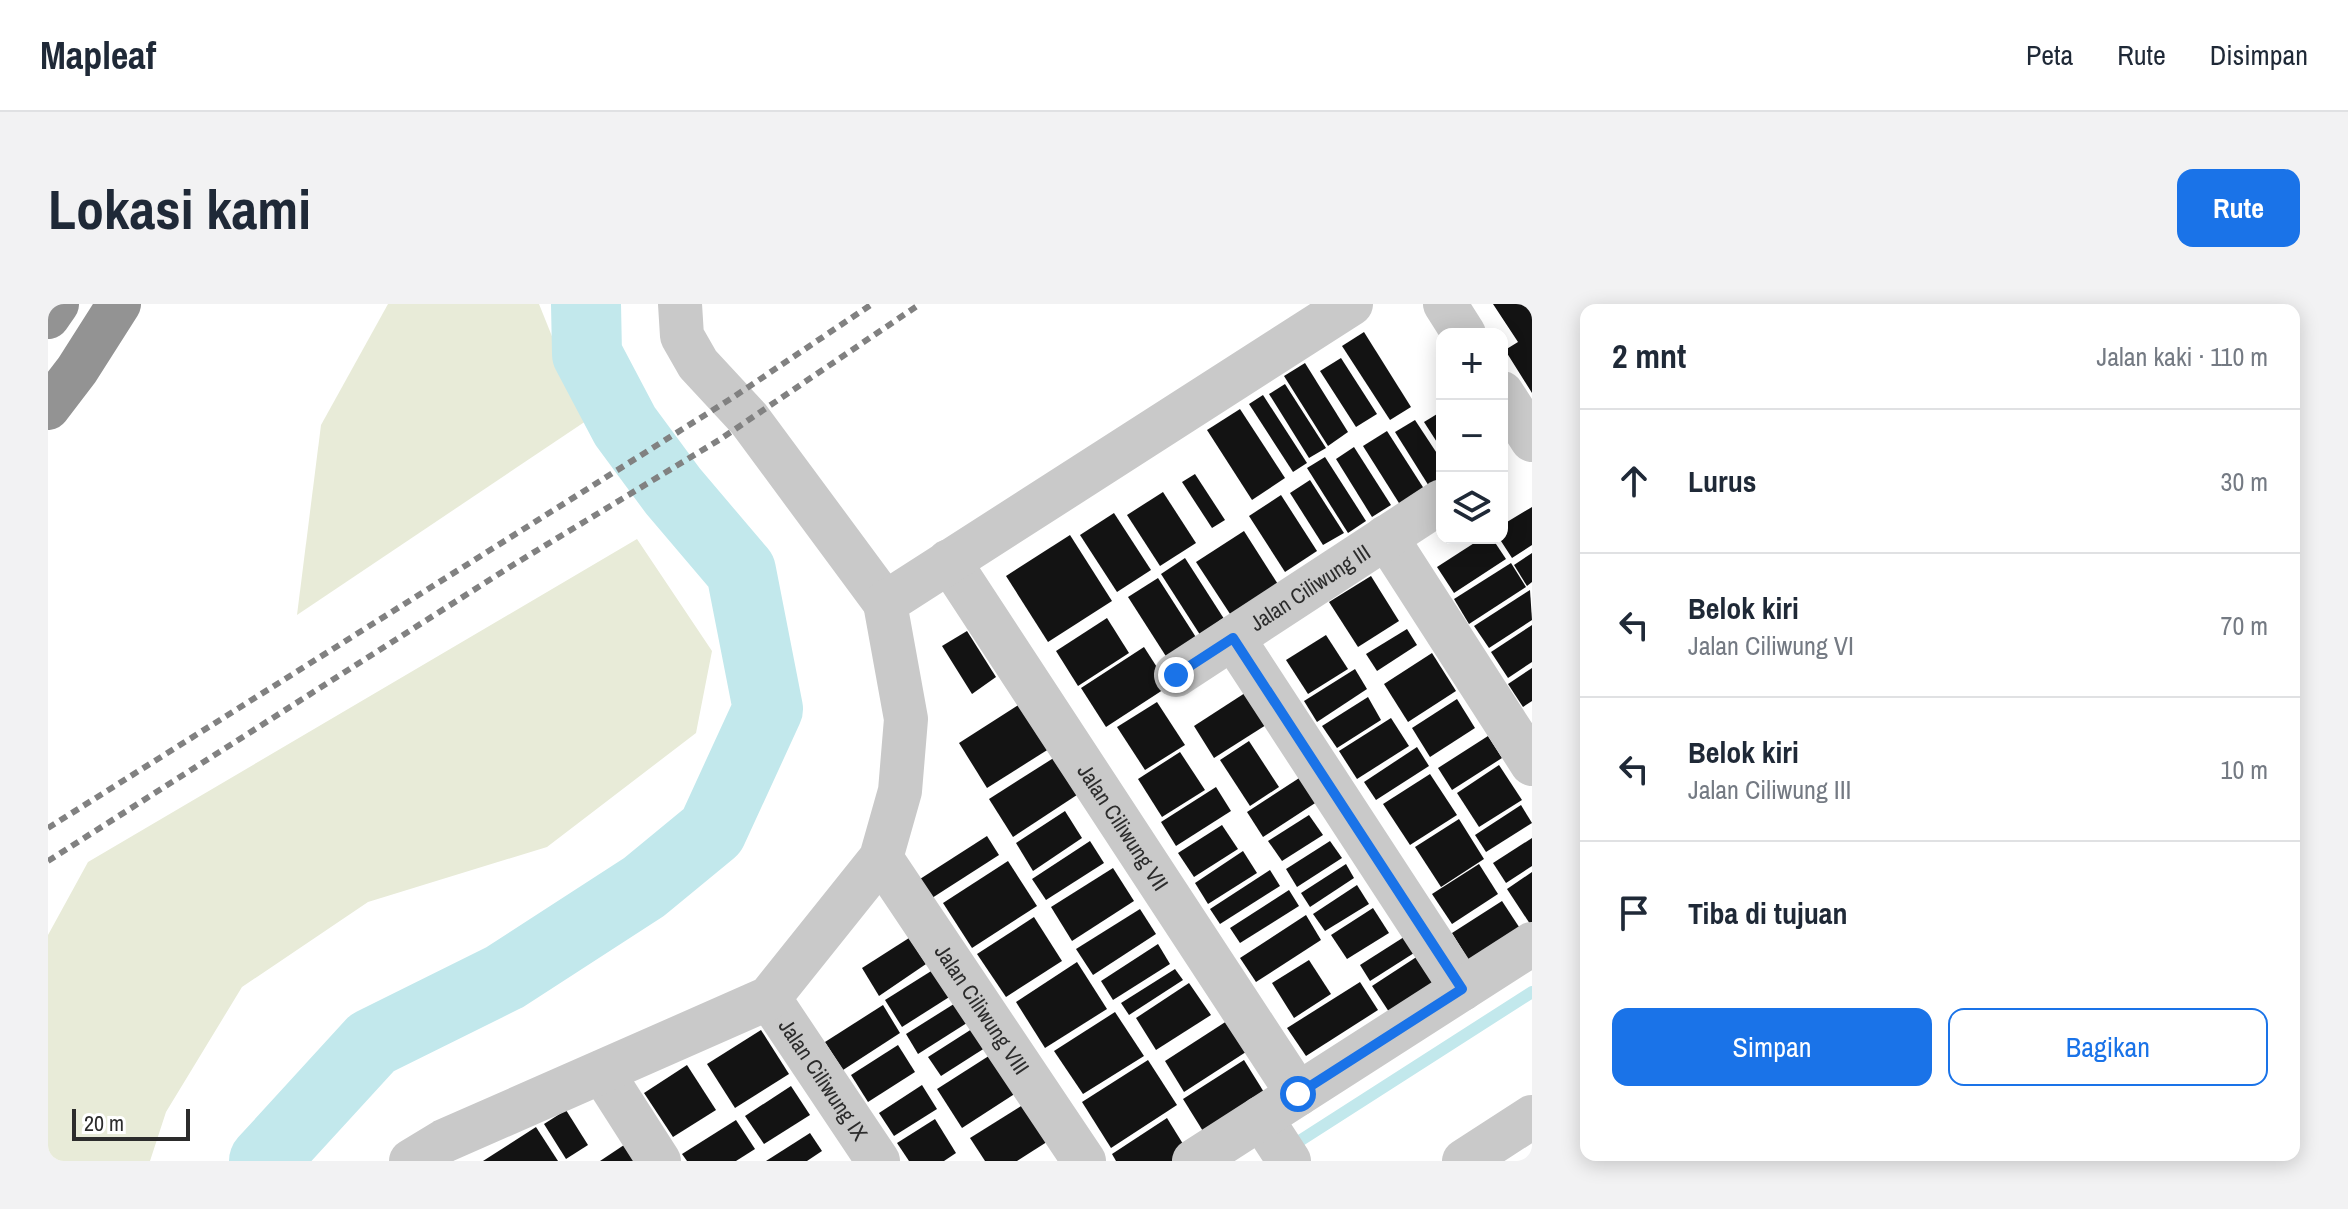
<!DOCTYPE html>
<html lang="id">
<meta charset="utf-8">
<style>
body{margin:0;font-family:"Archivo Narrow",sans-serif;background:#f2f2f3;color:#1f2937}
.controls{position:absolute;right:24px;top:24px;display:grid;overflow:hidden;border-radius:16px;box-shadow:0 4px 20px #0003}
.controls button{width:72px;height:72px;display:grid;place-items:center;padding:0;border:0;border-bottom:2px solid #e0e1e3;background:#fff;color:#1f2937;font:40px sans-serif}
.scale{position:absolute;left:24px;bottom:20px;width:118px;box-sizing:border-box;padding-left:8px;border:4px solid #2c2c2c;border-top:0;font-size:22px;line-height:28px;white-space:nowrap;color:#2c2c2c;-webkit-text-stroke:6px #fff;paint-order:stroke}
.stop{position:absolute;width:24px;height:24px;margin:-18px;border:6px solid #1a73e8;border-radius:50%;background:#fff}
.stop.end{background:#1a73e8;border-color:#fff;box-shadow:0 2px 8px #0008}
.list{margin:0;padding:0;list-style:none}
h2{display:flex;justify-content:space-between;align-items:center;height:104px;margin:0;padding:0 32px;font-size:34px}
h2 small{font-size:26px;font-weight:400;color:#747a83}
.list li{display:grid;grid-template-columns:52px 1fr auto;gap:24px;align-items:center;box-sizing:border-box;height:144px;padding:0 32px;border-top:2px solid #e0e1e3}
.list b{display:block;font-size:30px;white-space:nowrap}
.list p{margin:0;font-size:26px;white-space:nowrap;color:#747a83}
.list em{font-size:26px;font-style:normal;color:#747a83}
.actions{display:flex;gap:16px;padding:24px 32px}
.actions a{flex:1;padding:18px 0;border:2px solid #1a73e8;border-radius:16px;text-align:center;font-size:28px;color:#1a73e8}
.actions .main{background:#1a73e8;color:#fff}
.icon{flex:none;width:44px;height:44px;fill:none;stroke:currentColor;stroke-width:2;stroke-linecap:round;stroke-linejoin:round}
.map{position:relative;flex:none;width:1484px;height:857px;overflow:hidden;border-radius:16px}
header{display:flex;align-items:center;gap:48px;box-sizing:border-box;height:112px;padding:0 40px;background:#fff;border-bottom:2px solid #e0e1e3}
header strong{font-size:38px}
nav{display:flex;gap:44px;margin-inline-start:auto;font-size:28px}
.intro{display:flex;align-items:center;justify-content:space-between;box-sizing:border-box;height:192px;padding:0 48px}
h1{margin:0;font-size:56px}
.button{padding:20px 36px;border-radius:16px;background:#1a73e8;color:#fff;font-size:28px;font-weight:700}
main{display:flex;gap:48px;padding:0 48px}
aside{flex:1;background:#fff;border-radius:16px;box-shadow:0 4px 20px #0003}
.map>svg:first-child{display:block}
</style>
<header>
<strong>Mapleaf</strong>
<nav><a>Peta</a><a>Rute</a><a>Disimpan</a></nav>
</header>
<div class="intro"><h1>Lokasi kami</h1><a class="button">Rute</a></div>
<main>
<div class="map">
<svg width="1484" height="857" viewBox="0 0 1484 857">
<rect width="100%" height="100%" fill="#fff"/>
<!-- green -->
<g fill="#e8ebd8">
<polygon points="340,0 491,0 538,117 249,311 273,121"/>
<polygon points="589,235 664,347 648,429 499,543 320,598 194,683 118,808 102,857 0,857 0,631 40,558"/>
</g>
<g fill="none" stroke-linecap="round" stroke-linejoin="round">
<!-- stream -->
<polyline stroke="#c2e8ec" stroke-width="12" points="1239,845 1484,688"/>
<!-- river -->
<polyline stroke="#c2e8ec" stroke-width="70" points="216,857 324,739 457,673 596,583 664,527 720,405 693,267 625,187 577,122 539,50 538,0"/>
</g>
<!-- building -->
<g fill="#131313">
<polygon points="1445,0 1484,0 1484,89 1457,46 1470,38"/>
<polygon points="1316,28 1363,103 1342,116 1294,42"/>
<polygon points="1293,54 1329,110 1308,123 1272,67"/>
<polygon points="1257,59 1300,128 1280,142 1236,72"/>
<polygon points="1237,80 1278,144 1261,154 1221,90"/>
<polygon points="1215,91 1259,159 1245,168 1201,100"/>
<polygon points="1192,105 1237,174 1204,196 1159,126"/>
<polygon points="1394,107 1394,146 1376,118"/>
<polygon points="1367,116 1394,157 1394,180 1384,187 1347,128"/>
<polygon points="1339,127 1380,191 1356,207 1315,142"/>
<polygon points="1306,143 1343,201 1324,213 1288,155"/>
<polygon points="1277,153 1318,217 1300,229 1259,164"/>
<polygon points="1147,170 1177,216 1164,224 1134,178"/>
<polygon points="1262,176 1296,229 1275,241 1242,189"/>
<polygon points="1115,188 1148,239 1112,262 1079,211"/>
<polygon points="1233,191 1269,247 1237,268 1201,212"/>
<polygon points="1484,203 1484,241 1464,254 1451,234 1454,234 1454,221"/>
<polygon points="1066,209 1103,266 1069,288 1032,231"/>
<polygon points="1196,227 1233,285 1186,316 1148,258"/>
<polygon points="1022,231 1064,297 1000,338 958,272"/>
<polygon points="1434,234 1444,234 1458,255 1406,289 1389,263"/>
<polygon points="1484,249 1484,278 1479,282 1466,261"/>
<polygon points="1137,254 1180,321 1156,337 1113,270"/>
<polygon points="1463,259 1478,283 1421,320 1406,295"/>
<polygon points="1323,272 1351,317 1310,343 1281,298"/>
<polygon points="1110,274 1151,338 1121,357 1080,293"/>
<polygon points="1482,286 1484,316 1441,344 1426,322"/>
<polygon points="1059,314 1081,349 1030,382 1008,347"/>
<polygon points="1484,321 1484,358 1460,374 1443,348"/>
<polygon points="1359,325 1369,341 1329,367 1318,350"/>
<polygon points="919,327 948,373 924,390 894,342"/>
<polygon points="1278,331 1300,365 1260,390 1238,356"/>
<polygon points="1096,343 1121,382 1058,423 1033,384"/>
<polygon points="1384,349 1408,387 1360,418 1336,380"/>
<polygon points="1484,364 1484,397 1475,403 1460,380"/>
<polygon points="1307,365 1319,385 1269,418 1256,397"/>
<polygon points="1197,389 1218,421 1166,454 1146,422"/>
<polygon points="1320,393 1333,416 1289,444 1274,422"/>
<polygon points="1409,395 1427,424 1382,453 1364,424"/>
<polygon points="975,398 1004,443 939,484 911,439"/>
<polygon points="1109,398 1137,441 1097,466 1069,423"/>
<polygon points="1343,414 1361,442 1309,475 1291,447"/>
<polygon points="1440,432 1454,454 1404,486 1390,464"/>
<polygon points="1201,437 1231,483 1202,502 1172,456"/>
<polygon points="1369,443 1381,462 1328,496 1316,478"/>
<polygon points="1015,448 1038,485 965,533 941,495"/>
<polygon points="1132,448 1157,486 1114,513 1090,475"/>
<polygon points="1451,461 1474,496 1431,523 1409,489"/>
<polygon points="1265,465 1281,490 1215,533 1199,508"/>
<polygon points="1382,470 1409,511 1362,541 1335,500"/>
<polygon points="1168,483 1183,507 1128,542 1113,518"/>
<polygon points="1473,501 1484,519 1438,548 1427,531"/>
<polygon points="1017,507 1034,534 985,567 968,539"/>
<polygon points="1261,511 1275,531 1234,557 1220,537"/>
<polygon points="1411,515 1436,555 1393,583 1367,543"/>
<polygon points="1174,521 1190,545 1146,573 1130,549"/>
<polygon points="939,532 951,551 884,594 872,575"/>
<polygon points="1484,534 1484,562 1458,579 1445,559"/>
<polygon points="1042,537 1056,559 998,596 984,575"/>
<polygon points="1282,537 1294,554 1249,583 1238,565"/>
<polygon points="1195,547 1209,569 1160,600 1147,579"/>
<polygon points="960,557 989,602 924,644 895,599"/>
<polygon points="1298,560 1306,574 1262,603 1253,589"/>
<polygon points="1431,560 1450,590 1404,620 1384,590"/>
<polygon points="1065,564 1086,597 1024,637 1003,603"/>
<polygon points="1222,566 1232,582 1172,620 1162,605"/>
<polygon points="1484,568 1484,623 1459,585"/>
<polygon points="1309,581 1321,600 1277,627 1265,610"/>
<polygon points="1241,586 1251,602 1192,639 1182,624"/>
<polygon points="1454,597 1477,632 1426,665 1404,629"/>
<polygon points="1325,604 1341,629 1299,655 1283,631"/>
<polygon points="1092,605 1108,630 1045,671 1028,645"/>
<polygon points="1258,611 1273,636 1208,678 1192,654"/>
<polygon points="986,613 1014,657 958,693 929,650"/>
<polygon points="1356,633 1366,649 1322,677 1312,661"/>
<polygon points="861,634 878,660 831,692 814,664"/>
<polygon points="1110,640 1122,660 1065,696 1053,677"/>
<polygon points="1370,652 1391,684 1345,714 1324,682"/>
<polygon points="1261,656 1283,690 1246,714 1224,679"/>
<polygon points="1029,658 1059,705 997,744 968,698"/>
<polygon points="888,664 906,690 854,723 837,696"/>
<polygon points="1127,665 1135,676 1081,711 1073,699"/>
<polygon points="1312,678 1330,706 1258,752 1239,724"/>
<polygon points="1141,679 1163,711 1108,746 1088,714"/>
<polygon points="909,698 922,717 870,750 858,730"/>
<polygon points="835,701 852,729 795,766 777,738"/>
<polygon points="1067,708 1096,752 1035,790 1006,747"/>
<polygon points="1182,715 1201,746 1136,788 1117,757"/>
<polygon points="927,723 940,742 893,772 880,753"/>
<polygon points="713,726 741,770 687,804 659,760"/>
<polygon points="850,741 867,768 820,798 803,771"/>
<polygon points="947,748 971,787 914,824 889,785"/>
<polygon points="1100,756 1129,801 1063,844 1034,798"/>
<polygon points="1196,756 1219,793 1158,832 1135,795"/>
<polygon points="639,761 668,806 625,833 596,789"/>
<polygon points="874,781 889,805 846,832 831,809"/>
<polygon points="743,782 762,811 716,840 697,812"/>
<polygon points="981,797 1005,834 969,857 937,857 922,834"/>
<polygon points="518,806 540,841 518,855 496,820"/>
<polygon points="1119,814 1140,848 1126,857 1068,857 1064,850"/>
<polygon points="887,815 908,849 896,857 861,857 849,839"/>
<polygon points="688,816 707,845 688,857 639,857 634,850"/>
<polygon points="488,823 510,857 435,857"/>
<polygon points="762,829 774,847 759,857 718,857"/>
<polygon points="579,839 590,857 552,857"/>
</g>
<g fill="none" stroke-linecap="round" stroke-linejoin="round">
<!-- minor -->
<g stroke="#c9c9c9" stroke-width="44">
<polyline points="632,0 634,32 650,60 701,115 837,299"/>
<polyline points="1397,0 1416,30"/>
<polyline points="1454,89 1484,136"/>
<polyline points="1338,233 1484,460"/>
<path id="s1" d="M901,257L1250,790"/>
<polyline points="1185,334 1414,685"/>
<path id="s2" d="M1128,371L1394,197"/>
<path id="s3" d="M833,554L1036,857"/>
<path id="s4" d="M721,694L830,857"/>
<polyline points="554,768 611,857"/>
<polyline points="1213,814 1241,857"/>
<polyline points="363,857 396,837 721,694 833,554 852,487 858,415 837,299 1303,0"/>
<polyline points="1146,857 1484,640"/>
<polyline points="1416,857 1484,813"/>
</g>
<!-- highway -->
<g stroke="#939393" stroke-width="44">
<polyline points="0,13 9,0"/>
<polyline points="0,104 29,66 71,0"/>
</g>
<!-- rail -->
<g stroke="#818181" stroke-width="6" stroke-dasharray="8 6" stroke-linecap="butt">
<polyline points="0,524 684,94 824,0"/>
<polyline points="0,557 465,261 671,136 872,0"/>
</g>
</g>
<g fill="none" stroke-linecap="round" stroke-linejoin="round">
<!-- route -->
<polyline stroke="#1a73e8" stroke-width="10" points="1128,371 1185,334 1414,685 1250,790"/>
</g>
<g text-anchor="middle" stroke-width="8" stroke-linejoin="round" paint-order="stroke">
<!-- street labels -->
<g font-size="22" fill="#2c2c2c" stroke="#fff">
<text dy="8" stroke="none"><textPath href="#s2" startOffset="160">Jalan Ciliwung III</textPath></text>
<text dy="8" stroke="none"><textPath href="#s1" startOffset="318">Jalan Ciliwung VII</textPath></text>
<text dy="8" stroke="none"><textPath href="#s3" startOffset="182">Jalan Ciliwung VIII</textPath></text>
<text dy="8" stroke="none"><textPath href="#s4" startOffset="98">Jalan Ciliwung IX</textPath></text>
</g>
</g>
</svg>
<div class="controls">
<button>+</button>
<button>−</button>
<button><svg class="icon" aria-label="layers" viewBox="0 0 24 24"><path d="M12 4l9 5-9 5-9-5zM3 14l9 5 9-5"/></svg></button>
</div>
<div class="scale">20 m</div>
<div class="stop" style="left:1250px;top:790px"></div>
<div class="stop end" style="left:1128px;top:371px"></div>
</div>
<aside>
<h2>2 mnt<small>Jalan kaki · 110 m</small></h2>
<ul class="list">
<li><svg class="icon" aria-label="ahead" viewBox="0 0 24 24"><path d="M12 20V5M6 11l6-6 6 6"/></svg><div><b>Lurus</b></div><em>30 m</em></li>
<li><svg class="icon" aria-label="left" viewBox="0 0 24 24"><path d="M17 20v-9H6M10 6l-5 5 5 5"/></svg><div><b>Belok kiri</b><p>Jalan Ciliwung VI</p></div><em>70 m</em></li>
<li><svg class="icon" aria-label="left" viewBox="0 0 24 24"><path d="M17 20v-9H6M10 6l-5 5 5 5"/></svg><div><b>Belok kiri</b><p>Jalan Ciliwung III</p></div><em>10 m</em></li>
<li><svg class="icon" aria-label="arrive" viewBox="0 0 24 24"><path d="M6 21V4h12l-3 4 3 4H6"/></svg><div><b>Tiba di tujuan</b></div></li>
</ul>
<div class="actions"><a class="main">Simpan</a><a>Bagikan</a></div>
</aside>
</main>
